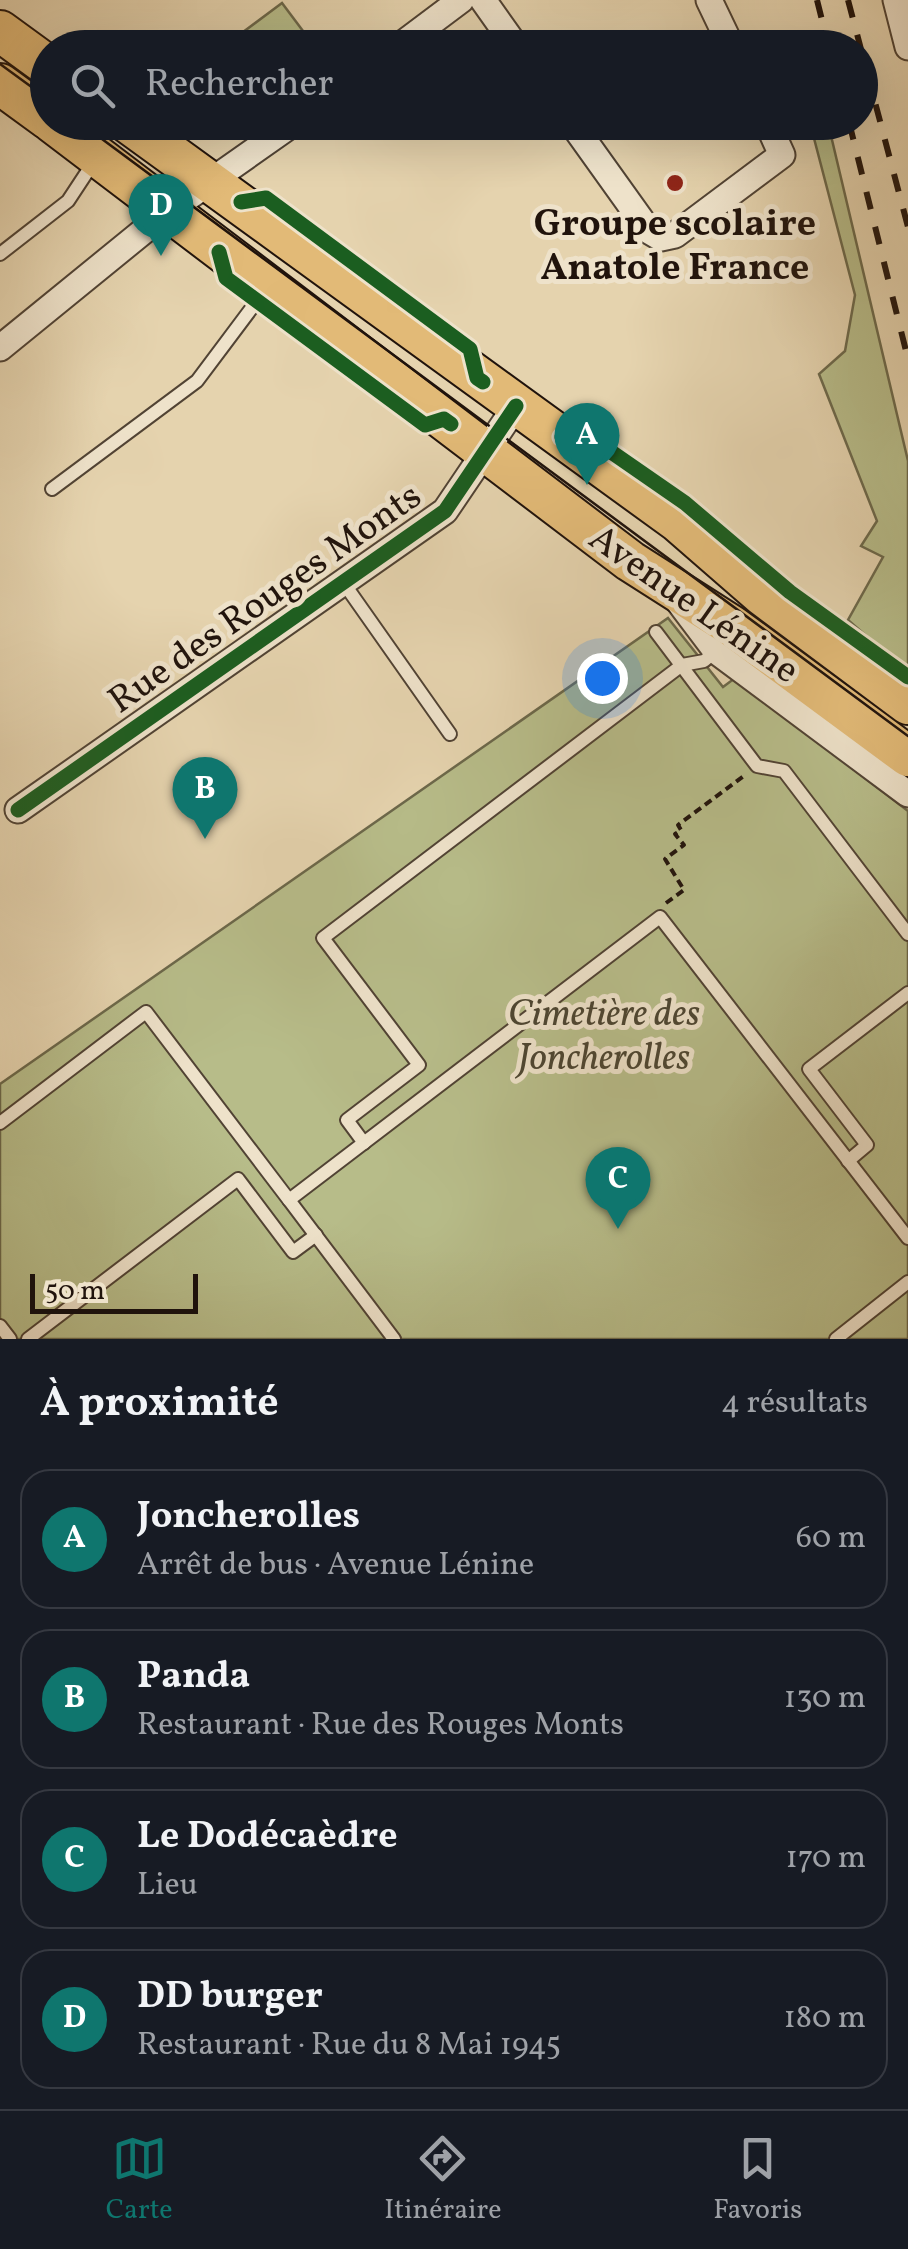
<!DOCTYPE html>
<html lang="fr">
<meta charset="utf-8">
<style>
body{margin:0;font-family:Vollkorn,serif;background:#20242c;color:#f1f3f6}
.scale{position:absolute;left:30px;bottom:25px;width:168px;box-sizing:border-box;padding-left:10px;border:5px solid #20130c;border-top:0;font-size:28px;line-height:35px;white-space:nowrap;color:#20130c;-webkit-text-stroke:8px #eee2ca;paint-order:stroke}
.you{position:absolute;left:602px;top:678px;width:35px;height:35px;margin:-25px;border:8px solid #fff;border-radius:50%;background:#1a73e8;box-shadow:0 0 0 15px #1a73e833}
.badge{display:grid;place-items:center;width:65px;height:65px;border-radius:50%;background:#0f766e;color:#fff;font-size:32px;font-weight:700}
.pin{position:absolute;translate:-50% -82px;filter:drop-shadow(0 2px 5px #0008)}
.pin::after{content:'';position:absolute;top:52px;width:35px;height:30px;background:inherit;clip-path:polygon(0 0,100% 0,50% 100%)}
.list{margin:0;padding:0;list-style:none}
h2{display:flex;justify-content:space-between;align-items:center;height:130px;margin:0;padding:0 40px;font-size:42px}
h2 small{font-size:32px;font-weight:400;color:#9ea1a6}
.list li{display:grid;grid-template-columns:65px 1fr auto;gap:30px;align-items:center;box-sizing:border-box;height:140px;margin:0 20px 20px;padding:0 20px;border:2px solid #363941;border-radius:30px}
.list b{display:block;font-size:38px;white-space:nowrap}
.list p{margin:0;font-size:32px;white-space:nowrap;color:#9ea1a6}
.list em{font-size:32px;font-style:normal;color:#9ea1a6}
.icon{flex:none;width:55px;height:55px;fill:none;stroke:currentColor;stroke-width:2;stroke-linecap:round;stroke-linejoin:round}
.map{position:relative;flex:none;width:908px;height:1339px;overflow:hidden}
.search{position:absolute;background:#171b24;box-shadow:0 10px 40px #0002;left:30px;right:30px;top:30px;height:110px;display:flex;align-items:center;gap:25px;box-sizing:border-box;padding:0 35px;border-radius:55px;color:#9ea1a6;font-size:38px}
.sheet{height:770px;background:#171b24}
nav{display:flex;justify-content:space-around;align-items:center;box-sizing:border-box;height:140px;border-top:2px solid #363941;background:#171b24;font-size:28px;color:#9ea1a6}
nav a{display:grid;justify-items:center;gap:5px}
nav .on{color:#0f766e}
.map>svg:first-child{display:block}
</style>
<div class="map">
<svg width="908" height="1339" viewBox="0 0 908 1339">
<rect width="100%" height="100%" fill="#e5d3ae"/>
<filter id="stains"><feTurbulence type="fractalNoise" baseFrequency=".002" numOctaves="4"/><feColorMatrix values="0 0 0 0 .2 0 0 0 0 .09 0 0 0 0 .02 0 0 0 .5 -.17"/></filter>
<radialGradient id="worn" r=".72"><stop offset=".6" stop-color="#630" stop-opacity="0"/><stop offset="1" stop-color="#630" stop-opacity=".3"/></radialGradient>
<!-- green -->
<g fill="#b7bc89" stroke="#6c684a" stroke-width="2.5">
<polygon points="282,3 315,47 223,47"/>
<polygon points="810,123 828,123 908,461 908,672 848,620 883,557 861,546 877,521 819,374 845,351 855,295"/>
<polygon points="668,618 723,687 735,678 908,811 908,1339 0,1339 0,1084"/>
</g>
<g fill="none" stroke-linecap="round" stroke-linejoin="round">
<!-- service casing -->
<g stroke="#514334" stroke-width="16">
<g id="service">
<polyline points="0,254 68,201 95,160"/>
<polyline points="52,489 197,381 266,289"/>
<polyline points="343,582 450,734"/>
<polyline points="656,632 757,766 784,771 908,934"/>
<polyline points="0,1123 146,1012 289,1200"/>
<polyline points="364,1143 347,1120 419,1065 323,938 682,665 704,661 716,651"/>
<polyline points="848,1161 867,1145 809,1069 908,993"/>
<polyline points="0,1326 10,1339"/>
<polyline points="28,1339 238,1179 293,1252 316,1235"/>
<polyline points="394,1339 289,1200 660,917 908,1238"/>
<polyline points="836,1339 908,1282"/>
</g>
</g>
<!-- minor casing -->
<g stroke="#514334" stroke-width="29">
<g id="minor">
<polyline points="483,0 517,48"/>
<polyline points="709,0 732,48"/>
<polyline points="896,0 908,47"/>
<polyline points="397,48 461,0"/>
<polyline points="571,122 649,231 661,238 675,235 782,155 767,122"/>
<polyline points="0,348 167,212 295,122"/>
<polyline points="676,598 716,651 908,794"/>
<polyline points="18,810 445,511 516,406"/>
</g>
</g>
<!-- primary casing -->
<g stroke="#20130c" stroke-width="44">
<g id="primary">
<polyline points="0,31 48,66"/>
<polyline points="0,84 48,119"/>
<polyline points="52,122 630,561 732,626 908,756"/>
<polyline points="127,122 677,521 762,595 908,704"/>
</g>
</g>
<!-- path -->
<polyline stroke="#20130c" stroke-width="4" stroke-dasharray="8 5" stroke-linecap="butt" points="666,903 684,890 665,859 684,845 675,834 681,830 678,825 745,775"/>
<!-- service -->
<use href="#service" stroke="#eee2ca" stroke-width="12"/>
<!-- minor -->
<use href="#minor" stroke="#eee2ca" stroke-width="25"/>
<!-- primary -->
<use href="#primary" stroke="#e2ba77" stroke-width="40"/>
<!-- tram -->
<g stroke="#20130c" stroke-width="2.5">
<polyline points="0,64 48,99"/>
<polyline points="79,122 908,736"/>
</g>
<!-- rail -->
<g stroke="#20130c" stroke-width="6" stroke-dasharray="18 18" stroke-linecap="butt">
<polyline points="817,0 829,48"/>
<polyline points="848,0 908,227"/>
<polyline points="849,122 908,359"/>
</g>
<!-- cycleway casing -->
<g stroke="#eee2ca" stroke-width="21">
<g id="cycleway">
<polyline points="241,202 266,198 470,349 477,378 483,382"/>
<polyline points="219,252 226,278 425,425 444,419 451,424"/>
<polyline points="562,437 581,431 685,503 790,592 908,677"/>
<polyline points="18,810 445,511 516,406"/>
</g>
</g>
<!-- cycleway -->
<use href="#cycleway" stroke="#1b5e20" stroke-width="15"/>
</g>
<!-- markers -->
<circle fill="#8f2418" stroke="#eee2ca" stroke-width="4" cx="675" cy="183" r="10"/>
<g text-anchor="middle" stroke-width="10" stroke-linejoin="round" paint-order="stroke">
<!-- poi labels -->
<g font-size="38" font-weight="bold" fill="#20130c" stroke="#eee2ca">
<text x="675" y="235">Groupe scolaire<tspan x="675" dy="44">Anatole France</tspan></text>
</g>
<!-- street labels -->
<g font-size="38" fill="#20130c" stroke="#eee2ca">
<text transform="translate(264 597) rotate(-35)" y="13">Rue des Rouges Monts</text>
<text transform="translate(695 603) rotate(35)" y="13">Avenue Lénine</text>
</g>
<!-- park labels -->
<g font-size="38" font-style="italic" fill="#4d4632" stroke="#eee2ca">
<text x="604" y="1025">Cimetière des<tspan x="604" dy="44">Joncherolles</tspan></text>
</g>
</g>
<rect width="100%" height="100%" filter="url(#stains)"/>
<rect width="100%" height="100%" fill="url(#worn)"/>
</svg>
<div class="scale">50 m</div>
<div class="you"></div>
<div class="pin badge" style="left:587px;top:485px">A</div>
<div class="pin badge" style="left:205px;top:839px">B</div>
<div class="pin badge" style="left:618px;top:1229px">C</div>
<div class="pin badge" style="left:161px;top:256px">D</div>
<div class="search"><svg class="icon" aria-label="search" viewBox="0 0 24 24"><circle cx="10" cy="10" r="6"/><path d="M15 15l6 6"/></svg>Rechercher</div>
</div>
<section class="sheet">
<h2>À proximité<small>4 résultats</small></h2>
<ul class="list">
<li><span class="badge">A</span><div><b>Joncherolles</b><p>Arrêt de bus · Avenue Lénine</p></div><em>60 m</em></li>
<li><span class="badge">B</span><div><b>Panda</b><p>Restaurant · Rue des Rouges Monts</p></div><em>130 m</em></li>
<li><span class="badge">C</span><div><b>Le Dodécaèdre</b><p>Lieu</p></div><em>170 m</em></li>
<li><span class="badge">D</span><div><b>DD burger</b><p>Restaurant · Rue du 8 Mai 1945</p></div><em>180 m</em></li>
</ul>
</section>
<nav>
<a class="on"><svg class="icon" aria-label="map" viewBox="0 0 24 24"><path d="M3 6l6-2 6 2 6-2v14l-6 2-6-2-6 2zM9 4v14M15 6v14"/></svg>Carte</a>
<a><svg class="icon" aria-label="directions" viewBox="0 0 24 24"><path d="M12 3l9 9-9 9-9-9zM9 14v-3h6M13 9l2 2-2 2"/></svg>Itinéraire</a>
<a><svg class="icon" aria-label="saved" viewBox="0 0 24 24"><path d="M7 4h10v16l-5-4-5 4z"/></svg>Favoris</a>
</nav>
